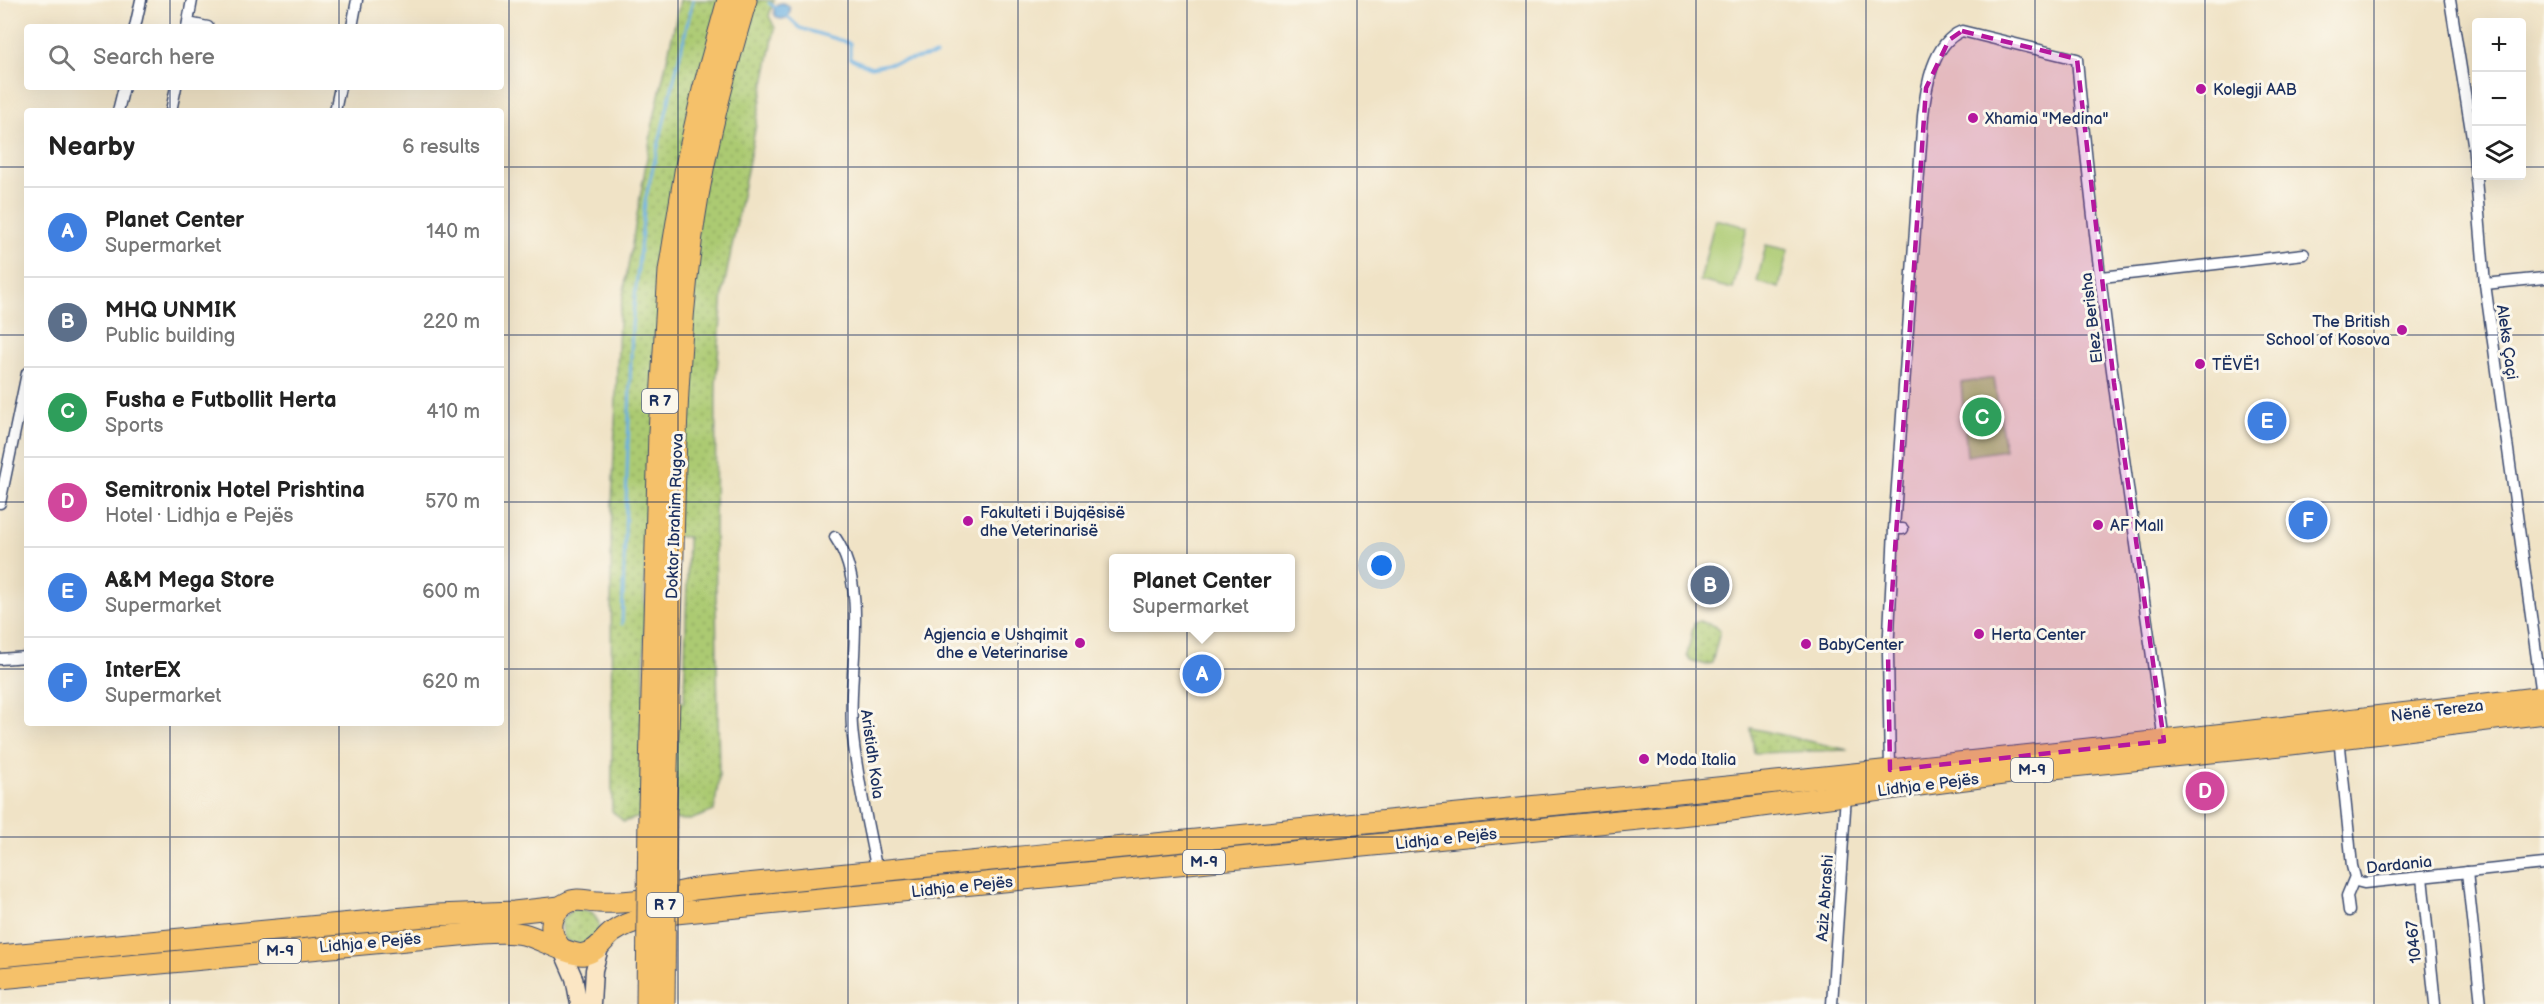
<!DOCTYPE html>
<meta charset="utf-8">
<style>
body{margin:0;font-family:"Balsamiq Sans",sans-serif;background:#f2f2f2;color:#222}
.controls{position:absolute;right:18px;top:18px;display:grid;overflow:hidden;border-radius:6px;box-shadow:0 6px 24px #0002}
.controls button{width:54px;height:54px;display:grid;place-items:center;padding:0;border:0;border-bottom:2px solid #e0e0e0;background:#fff;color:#222;font:30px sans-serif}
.you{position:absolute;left:1382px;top:566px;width:21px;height:21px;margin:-15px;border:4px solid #fff;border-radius:50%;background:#1a73e8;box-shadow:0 0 0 9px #1a73e833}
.badge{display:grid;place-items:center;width:39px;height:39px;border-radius:50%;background:#0b8043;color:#fff;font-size:20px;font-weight:700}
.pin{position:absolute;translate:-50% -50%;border:3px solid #fff;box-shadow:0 2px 6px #0006}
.popup{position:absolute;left:1109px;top:554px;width:186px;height:78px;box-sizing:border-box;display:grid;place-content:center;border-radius:6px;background:#fff;filter:drop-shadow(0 2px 4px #0005);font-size:20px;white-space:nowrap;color:#767676}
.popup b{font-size:22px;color:#222}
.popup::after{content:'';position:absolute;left:50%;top:100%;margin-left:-12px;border:12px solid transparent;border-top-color:#fff}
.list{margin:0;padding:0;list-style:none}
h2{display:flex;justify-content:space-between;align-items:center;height:78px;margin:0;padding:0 24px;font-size:26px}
h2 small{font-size:20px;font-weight:400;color:#767676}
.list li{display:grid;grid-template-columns:39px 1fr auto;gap:18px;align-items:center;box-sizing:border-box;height:90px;padding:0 24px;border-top:2px solid #e0e0e0}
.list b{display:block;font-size:22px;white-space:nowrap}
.list p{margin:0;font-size:20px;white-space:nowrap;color:#767676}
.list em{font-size:20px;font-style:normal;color:#767676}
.icon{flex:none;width:33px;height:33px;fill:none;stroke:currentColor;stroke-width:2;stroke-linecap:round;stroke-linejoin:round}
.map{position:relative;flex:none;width:2544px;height:1004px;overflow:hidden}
.search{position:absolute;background:#fff;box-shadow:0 6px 24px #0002;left:24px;top:24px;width:480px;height:66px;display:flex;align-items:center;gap:15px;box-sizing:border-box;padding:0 21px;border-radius:6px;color:#767676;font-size:22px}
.panel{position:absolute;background:#fff;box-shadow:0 6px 24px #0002;left:24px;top:108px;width:480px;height:618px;border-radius:6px}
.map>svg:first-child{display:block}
</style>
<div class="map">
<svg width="2544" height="1004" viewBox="0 0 2544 1004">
<defs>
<pattern id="grass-dots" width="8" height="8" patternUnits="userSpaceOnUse" patternTransform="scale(1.5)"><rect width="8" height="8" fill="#acca72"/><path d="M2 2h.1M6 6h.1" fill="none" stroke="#8ba461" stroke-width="1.8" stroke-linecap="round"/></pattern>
<pattern id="water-ripples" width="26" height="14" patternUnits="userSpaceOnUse" patternTransform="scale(1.5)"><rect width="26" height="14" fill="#6cb1e2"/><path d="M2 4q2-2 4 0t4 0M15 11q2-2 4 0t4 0" fill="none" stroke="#5890ba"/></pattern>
</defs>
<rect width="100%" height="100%" fill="#fbf7ec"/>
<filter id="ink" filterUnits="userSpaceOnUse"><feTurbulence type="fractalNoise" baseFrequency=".0167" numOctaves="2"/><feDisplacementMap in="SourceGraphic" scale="12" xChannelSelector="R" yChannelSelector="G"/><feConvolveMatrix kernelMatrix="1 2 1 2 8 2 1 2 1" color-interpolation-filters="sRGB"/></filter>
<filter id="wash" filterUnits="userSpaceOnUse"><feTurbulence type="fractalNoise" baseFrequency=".008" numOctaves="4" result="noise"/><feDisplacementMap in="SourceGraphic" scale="24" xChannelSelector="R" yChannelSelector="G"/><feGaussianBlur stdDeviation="1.35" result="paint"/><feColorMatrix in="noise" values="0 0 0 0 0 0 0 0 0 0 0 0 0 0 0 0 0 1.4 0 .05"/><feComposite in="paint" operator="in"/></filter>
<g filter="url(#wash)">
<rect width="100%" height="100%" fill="#f0e3c6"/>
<!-- grass -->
<g fill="url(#grass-dots)" stroke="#647c68" stroke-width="1.5" fill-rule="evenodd">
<path d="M680,0H774L769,16L775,28L723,292L716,384L715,538L719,778L714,811L690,820L636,818L624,822L612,811L611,533L619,319L653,123ZM645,535L688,537L684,702L644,699Z"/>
<polygon points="1699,621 1715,626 1720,631 1712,663 1706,665 1690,660 1687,655 1694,623"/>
<polygon points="1751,728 1848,750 1754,753"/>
<polygon points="574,908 592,912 599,923 598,936 582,947 564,939 561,921"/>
</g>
<!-- park -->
<g fill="#acca72" stroke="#647c68" stroke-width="1.5">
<polygon points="1715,219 1747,227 1733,289 1700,281"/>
<polygon points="1766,245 1788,250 1779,288 1757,282"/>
<polygon points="1994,378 2005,450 1967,456 1961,383"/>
</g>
<!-- water -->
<circle fill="url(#water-ripples)" stroke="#4470a0" stroke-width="1.5" cx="782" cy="11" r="8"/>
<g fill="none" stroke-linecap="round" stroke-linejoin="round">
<!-- stream -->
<g stroke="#6cb1e2" stroke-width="3">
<polyline points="769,3 776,8"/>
<polyline points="786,15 800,28 850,43 850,58 871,67 936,55"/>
<polyline points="622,624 632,325 645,201 693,0"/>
</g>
</g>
</g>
<g filter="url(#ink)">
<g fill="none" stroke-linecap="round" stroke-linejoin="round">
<!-- street casing -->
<g stroke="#3b4a6e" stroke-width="13">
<g id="street">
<polyline points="2450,0 2473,143 2485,284 2541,688"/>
<polyline points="188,23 208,27"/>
<polyline points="135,27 141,0"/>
<polyline points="187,27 192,0"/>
<polyline points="352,27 357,0"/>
<polyline points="118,111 124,87"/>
<polyline points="171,111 176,87"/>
<polyline points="335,111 340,87"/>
<polyline points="2102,277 2304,254"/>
<polyline points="2485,284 2544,278"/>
<polyline points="0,503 27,373"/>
<path d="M1894,529L1923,116C1926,88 1932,43 1962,31L2077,59C2097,287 2132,514 2164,741"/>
<path d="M835,537C870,589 848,669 852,727C856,775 868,824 877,872"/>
<polyline points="0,659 27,657"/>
<polyline points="2340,747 2352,866 2356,881 2364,883 2544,864"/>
<polyline points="1890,770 1888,654 1894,529 1903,529"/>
<polyline points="2467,872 2481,1004"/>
<polyline points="2422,877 2435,1004"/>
<polyline points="2349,911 2347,896 2354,879"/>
<polyline points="1832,1004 1846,795"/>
</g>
</g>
<!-- secondary casing -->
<g stroke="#3b4a6e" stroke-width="19">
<g id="secondary">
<polyline points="561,948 574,978 579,1004"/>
<polyline points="592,1004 594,970 601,944"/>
</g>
</g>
<!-- highway casing -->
<g stroke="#3b4a6e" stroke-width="23">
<g id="highway">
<path d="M666,807C668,722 671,637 673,552C675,442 678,331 694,221C705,146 725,72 746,0"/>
<polyline points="649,809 659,432 669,271 686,166 703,90 728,0"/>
<path d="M559,946C548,932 549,912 567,903C577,897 587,902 598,902C631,904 663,896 695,889C1311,828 1929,771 2544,697"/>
<polyline points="0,956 437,915 514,912 560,907"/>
<path d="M0,978L481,933C495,932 509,931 523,934C540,938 572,957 584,954C598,952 603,939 613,932C632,919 654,916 676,913L1731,810L2033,770L2291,744L2544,713"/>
</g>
</g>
<!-- street -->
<use href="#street" stroke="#fff" stroke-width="10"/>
<!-- secondary -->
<use href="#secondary" stroke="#fbe6c4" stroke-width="16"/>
<!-- highway -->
<use href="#highway" stroke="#f5c16b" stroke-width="21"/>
<!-- highway-bridge casing -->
<g stroke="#3b4a6e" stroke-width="23" stroke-linecap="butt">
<g id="highway-bridge">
<polyline points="647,1004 649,809"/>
<polyline points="664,1004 666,807"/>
</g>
</g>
<!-- highway-bridge -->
<use href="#highway-bridge" stroke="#f5c16b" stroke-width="21"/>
</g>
</g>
<!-- marked area -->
<path fill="#b5179e" fill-opacity="0.2" stroke="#b5179e" stroke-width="4.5" stroke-dasharray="12 8" stroke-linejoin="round" d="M1962,31L2077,59L2114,383L2164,741L1890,770L1888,654L1926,88L1949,40Z"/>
<!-- grid -->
<path fill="none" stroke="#1b2f5e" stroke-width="1.5" stroke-opacity="0.55" d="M170,0V27M339,0V27M509,0V1004M678,0V1004M848,0V1004M1018,0V1004M1187,0V1004M1357,0V1004M1526,0V1004M1696,0V1004M1866,0V1004M2035,0V1004M2205,0V1004M2374,0V1004M170,87V111M339,87V111M0,167H27M501,167H2476M2522,167H2544M0,335H27M501,335H2544M0,502H27M501,502H2544M0,669H27M501,669H2544M170,723V1004M339,723V1004M0,837H2544"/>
<!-- markers -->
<g fill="#b5179e" stroke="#fbf7ec" stroke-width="2">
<circle cx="2201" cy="89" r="6"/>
<circle cx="1973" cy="118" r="6"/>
<circle cx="2402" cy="330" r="6"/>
<circle cx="2200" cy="364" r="6"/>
<circle cx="968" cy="521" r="6"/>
<circle cx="2098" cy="525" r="6"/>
<circle cx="1979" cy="634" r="6"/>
<circle cx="1080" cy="643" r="6"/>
<circle cx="1806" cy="644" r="6"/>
<circle cx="1644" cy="759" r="6"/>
</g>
<g text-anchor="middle" stroke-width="6" stroke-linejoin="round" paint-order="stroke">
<!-- shield labels -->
<g fill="#fbf7ec" stroke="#5e6b89" stroke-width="1.5">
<rect x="642" y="389" width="36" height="24" rx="4.5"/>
<rect x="2011" y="758" width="42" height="24" rx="4.5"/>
<rect x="1183" y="850" width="42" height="24" rx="4.5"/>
<rect x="647" y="893" width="36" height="24" rx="4.5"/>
<rect x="259" y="939" width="42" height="24" rx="4.5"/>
</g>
<g font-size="15" font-weight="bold" fill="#1b2f5e">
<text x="660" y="406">R 7</text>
<text x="2032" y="775">M-9</text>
<text x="1204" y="867">M-9</text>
<text x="665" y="910">R 7</text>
<text x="280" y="956">M-9</text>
</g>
<!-- poi labels -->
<g font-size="16" fill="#1b2f5e" stroke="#fbf7ec" text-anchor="start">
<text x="2213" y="95">Kolegji AAB</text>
<text x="1985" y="124">Xhamia "Medina"</text>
<text x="2390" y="327" text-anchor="end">The British<tspan x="2390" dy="18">School of Kosova</tspan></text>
<text x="2212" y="370">TËVË1</text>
<text x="980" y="518">Fakulteti i Bujqësisë<tspan x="980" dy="18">dhe Veterinarisë</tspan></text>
<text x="2110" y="531">AF Mall</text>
<text x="1068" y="640" text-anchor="end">Agjencia e Ushqimit<tspan x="1068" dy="18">dhe e Veterinarise</tspan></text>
<text x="1991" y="640">Herta Center</text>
<text x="1818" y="650">BabyCenter</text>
<text x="1656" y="765">Moda Italia</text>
</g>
<!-- street labels -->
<g font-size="16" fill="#1b2f5e" stroke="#fbf7ec">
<text transform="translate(2091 318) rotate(-97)" y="6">Elez Berisha</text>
<text transform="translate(2508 342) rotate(82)" y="6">Aleks Çaçi</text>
<text transform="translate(674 516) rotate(-88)" y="6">Doktor Ibrahim Rugova</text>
<text transform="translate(2437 710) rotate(-7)" y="6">Nënë Tereza</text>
<text transform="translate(873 754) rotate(82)" y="6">Aristidh Kola</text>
<text transform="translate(1928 784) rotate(-7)" y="6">Lidhja e Pejës</text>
<text transform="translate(1446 838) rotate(-6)" y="6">Lidhja e Pejës</text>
<text transform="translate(2399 864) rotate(-6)" y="6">Dardania</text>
<text transform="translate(962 886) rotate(-6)" y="6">Lidhja e Pejës</text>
<text transform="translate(1824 898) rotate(-86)" y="6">Aziz Abrashi</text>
<text transform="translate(370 942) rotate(-5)" y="6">Lidhja e Pejës</text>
<text transform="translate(2413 942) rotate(-96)" y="6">10467</text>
</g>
</g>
</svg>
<div class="controls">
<button>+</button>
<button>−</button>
<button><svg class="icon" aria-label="layers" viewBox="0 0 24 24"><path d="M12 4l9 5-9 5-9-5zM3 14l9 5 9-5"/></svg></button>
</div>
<div class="you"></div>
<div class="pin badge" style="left:1202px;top:674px;background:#3f7fe0">A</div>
<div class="popup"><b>Planet Center</b>Supermarket</div>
<div class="pin badge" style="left:1710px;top:585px;background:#5c6f8a">B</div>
<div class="pin badge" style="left:1982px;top:417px;background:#2e9e5b">C</div>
<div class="pin badge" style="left:2205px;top:791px;background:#d1479c">D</div>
<div class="pin badge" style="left:2267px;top:421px;background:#3f7fe0">E</div>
<div class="pin badge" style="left:2308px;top:520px;background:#3f7fe0">F</div>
<div class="search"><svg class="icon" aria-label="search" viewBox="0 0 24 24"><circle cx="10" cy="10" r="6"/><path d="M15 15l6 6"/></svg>Search here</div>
<section class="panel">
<h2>Nearby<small>6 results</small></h2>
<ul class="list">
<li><span class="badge" style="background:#3f7fe0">A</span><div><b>Planet Center</b><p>Supermarket</p></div><em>140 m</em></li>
<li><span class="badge" style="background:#5c6f8a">B</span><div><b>MHQ UNMIK</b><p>Public building</p></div><em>220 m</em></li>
<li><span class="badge" style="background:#2e9e5b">C</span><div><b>Fusha e Futbollit Herta</b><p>Sports</p></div><em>410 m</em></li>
<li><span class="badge" style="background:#d1479c">D</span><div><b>Semitronix Hotel Prishtina</b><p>Hotel · Lidhja e Pejës</p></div><em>570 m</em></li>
<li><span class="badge" style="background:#3f7fe0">E</span><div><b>A&amp;M Mega Store</b><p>Supermarket</p></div><em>600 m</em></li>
<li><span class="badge" style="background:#3f7fe0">F</span><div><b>InterEX</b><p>Supermarket</p></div><em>620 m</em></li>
</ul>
</section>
</div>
